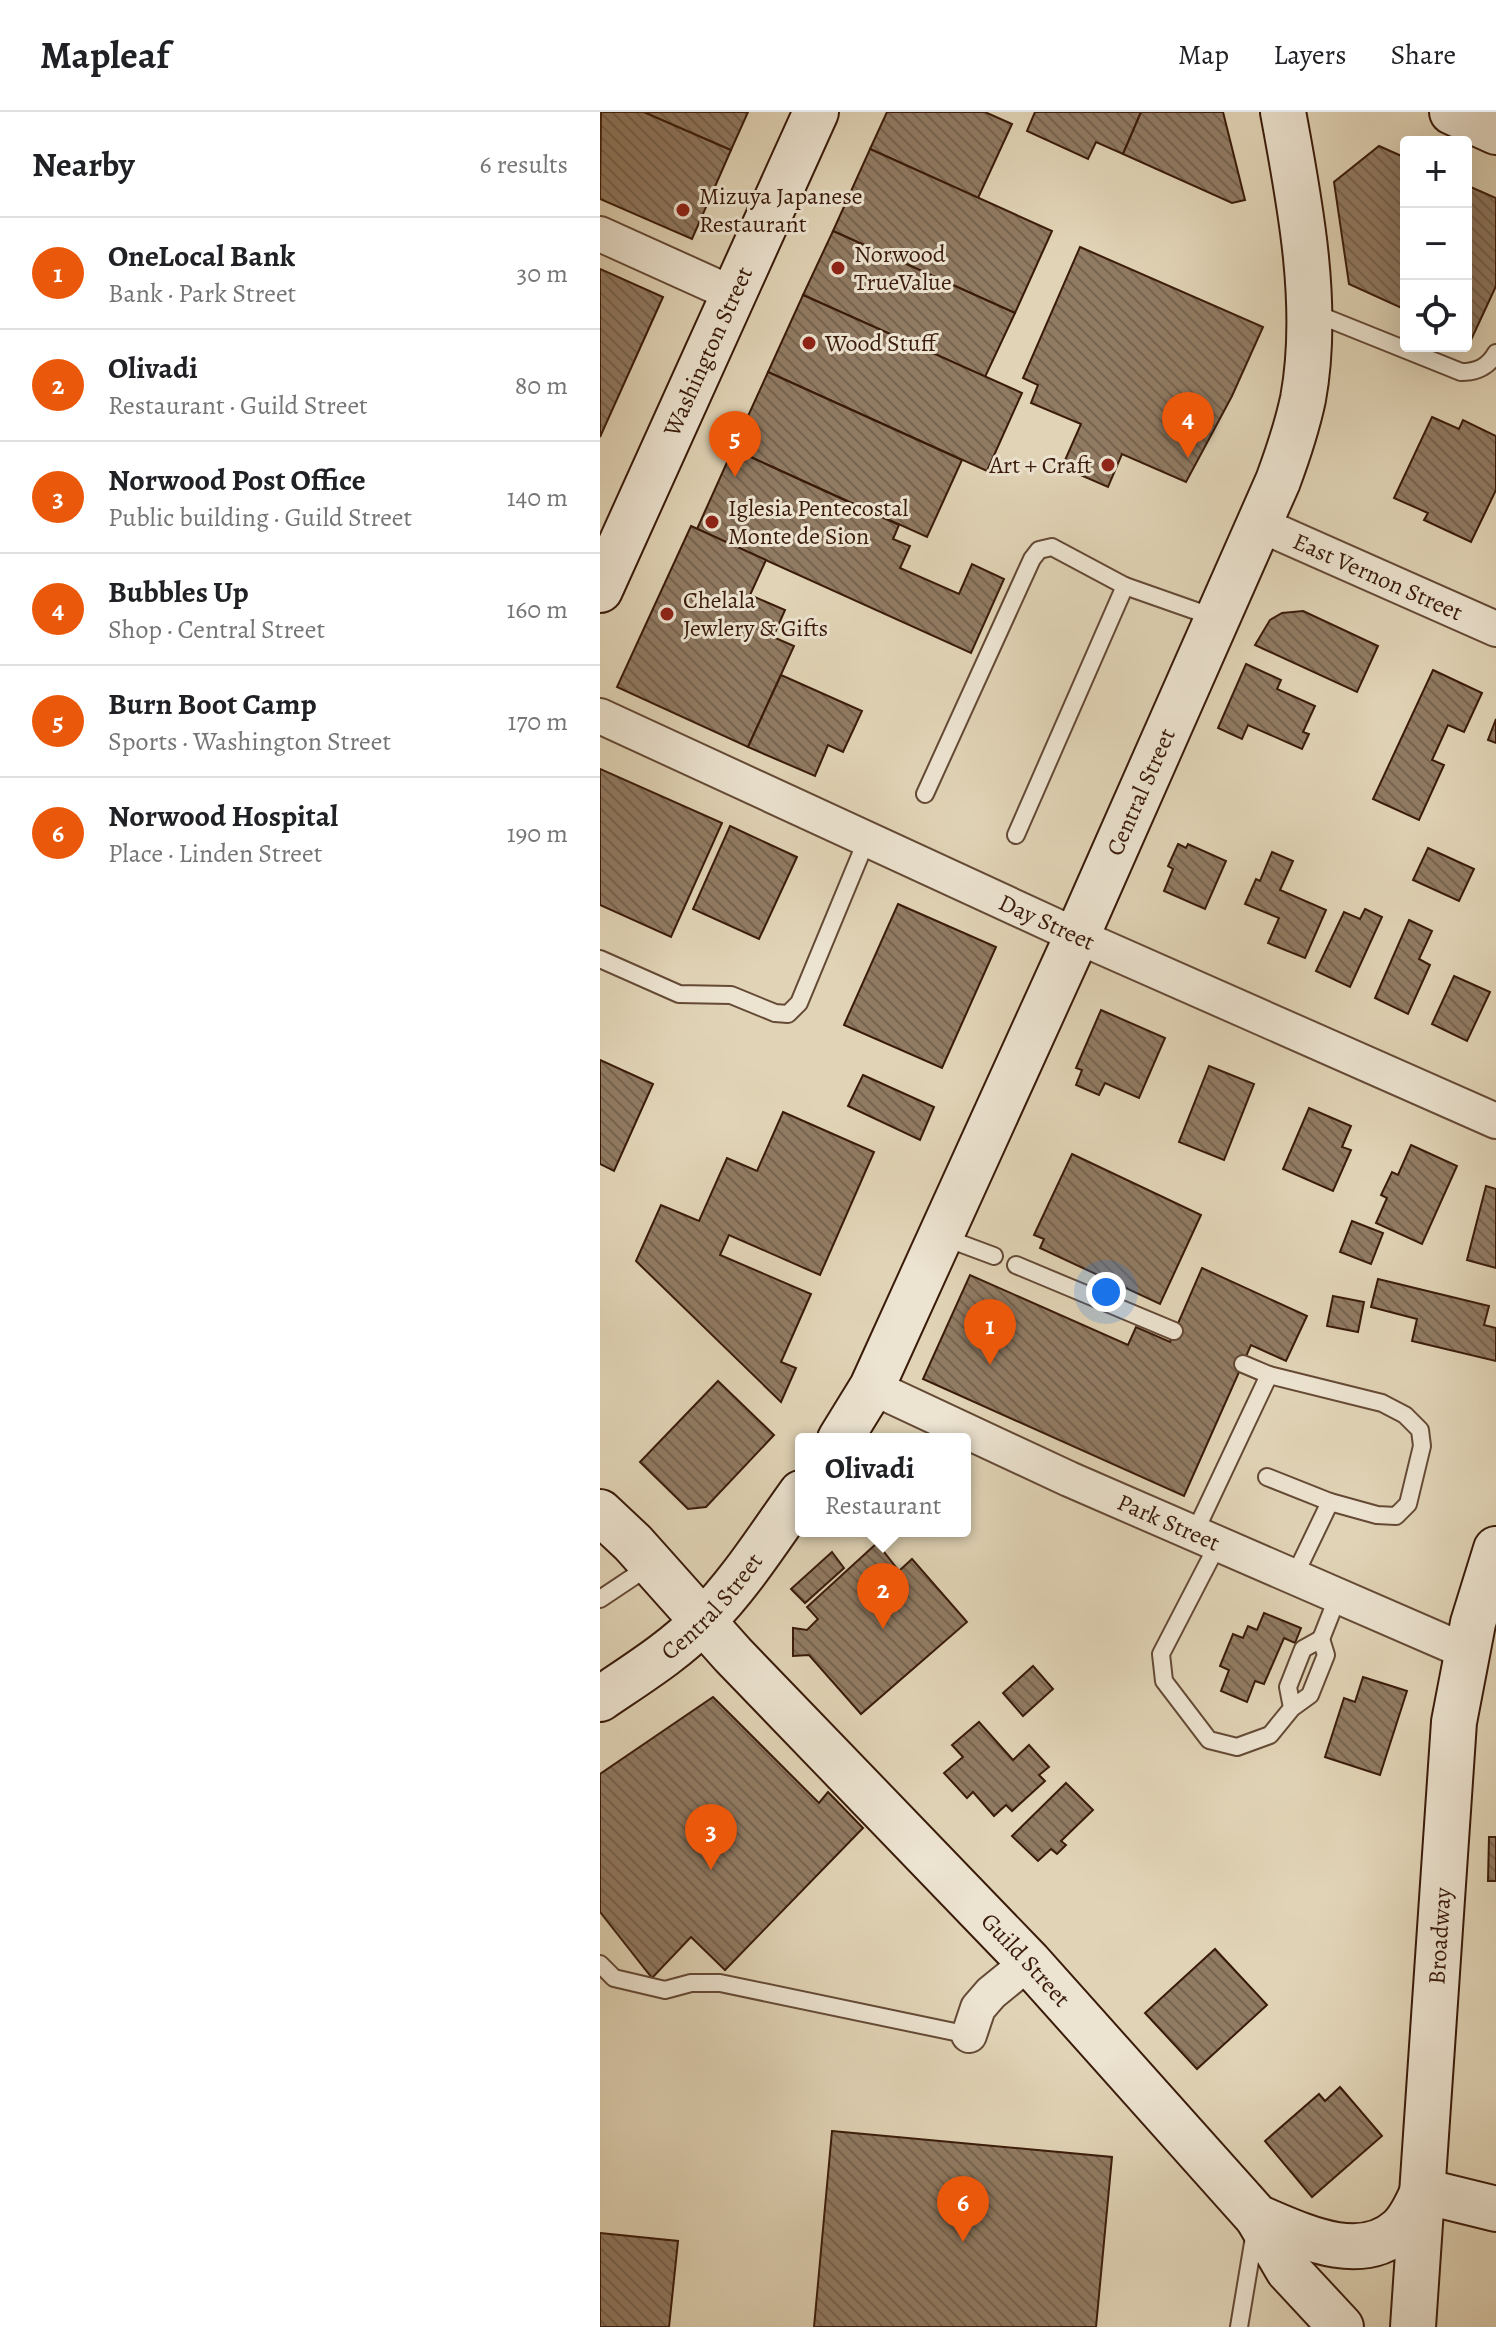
<!DOCTYPE html>
<meta charset="utf-8">
<style>
body{margin:0;font-family:Alegreya,serif;background:#f6f6f6;color:#202124}
.controls{position:absolute;right:24px;top:24px;display:grid;overflow:hidden;border-radius:8px;box-shadow:0 8px 32px #0002}
.controls button{width:72px;height:72px;display:grid;place-items:center;padding:0;border:0;border-bottom:2px solid #e0e0e0;background:#fff;color:#202124;font:40px sans-serif}
.you{position:absolute;left:506px;top:1180px;width:28px;height:28px;margin:-20px;border:6px solid #fff;border-radius:50%;background:#1a73e8;box-shadow:0 0 0 12px #1a73e833}
.badge{display:grid;place-items:center;width:52px;height:52px;border-radius:50%;background:#ea580c;color:#fff;font-size:26px;font-weight:700}
.pin{position:absolute;translate:-50% -66px;filter:drop-shadow(0 2px 4px #0008)}
.pin::after{content:'';position:absolute;top:42px;width:28px;height:24px;background:inherit;clip-path:polygon(0 0,100% 0,50% 100%)}
.popup{position:absolute;left:195px;top:1321px;width:176px;height:104px;box-sizing:border-box;display:grid;place-content:center;border-radius:8px;background:#fff;filter:drop-shadow(0 2px 6px #0005);font-size:26px;white-space:nowrap;color:#757577}
.popup b{font-size:30px;color:#202124}
.popup::after{content:'';position:absolute;left:50%;top:100%;margin-left:-16px;border:16px solid transparent;border-top-color:#fff}
.list{margin:0;padding:0;list-style:none}
h2{display:flex;justify-content:space-between;align-items:center;height:104px;margin:0;padding:0 32px;font-size:34px}
h2 small{font-size:26px;font-weight:400;color:#757577}
.list li{display:grid;grid-template-columns:52px 1fr auto;gap:24px;align-items:center;box-sizing:border-box;height:112px;padding:0 32px;border-top:2px solid #e0e0e0}
.list b{display:block;font-size:30px;white-space:nowrap}
.list p{margin:0;font-size:26px;white-space:nowrap;color:#757577}
.list em{font-size:26px;font-style:normal;color:#757577}
.icon{flex:none;width:44px;height:44px;fill:none;stroke:currentColor;stroke-width:2;stroke-linecap:round;stroke-linejoin:round}
.map{position:relative;flex:none;width:896px;height:2215px;overflow:hidden}
header{display:flex;align-items:center;gap:48px;box-sizing:border-box;height:112px;padding:0 40px;background:#fff;border-bottom:2px solid #e0e0e0}
header strong{font-size:38px}
nav{display:flex;gap:44px;margin-inline-start:auto;font-size:28px}
main{display:flex}
aside{flex:1;background:#fff}
.map>svg:first-child{display:block}
</style>
<header>
<strong>Mapleaf</strong>
<nav><a>Map</a><a>Layers</a><a>Share</a></nav>
</header>
<main>
<aside>
<h2>Nearby<small>6 results</small></h2>
<ul class="list">
<li><span class="badge">1</span><div><b>OneLocal Bank</b><p>Bank · Park Street</p></div><em>30 m</em></li>
<li><span class="badge">2</span><div><b>Olivadi</b><p>Restaurant · Guild Street</p></div><em>80 m</em></li>
<li><span class="badge">3</span><div><b>Norwood Post Office</b><p>Public building · Guild Street</p></div><em>140 m</em></li>
<li><span class="badge">4</span><div><b>Bubbles Up</b><p>Shop · Central Street</p></div><em>160 m</em></li>
<li><span class="badge">5</span><div><b>Burn Boot Camp</b><p>Sports · Washington Street</p></div><em>170 m</em></li>
<li><span class="badge">6</span><div><b>Norwood Hospital</b><p>Place · Linden Street</p></div><em>190 m</em></li>
</ul>
</aside>
<div class="map">
<svg width="896" height="2215" viewBox="0 0 896 2215">
<defs>
<pattern id="building-back-hatch" width="6" height="6" patternUnits="userSpaceOnUse" patternTransform="scale(2)"><rect width="6" height="6" fill="#917b63"/><path d="M-1 5l2 2M0 0l6 6M5-1l2 2" fill="none" stroke="#776450"/></pattern>
</defs>
<rect width="100%" height="100%" fill="#e1d4b6"/>
<filter id="stains"><feTurbulence type="fractalNoise" baseFrequency=".0025" numOctaves="4"/><feColorMatrix values="0 0 0 0 .2 0 0 0 0 .09 0 0 0 0 .02 0 0 0 .5 -.17"/></filter>
<radialGradient id="worn" r=".72"><stop offset=".6" stop-color="#630" stop-opacity="0"/><stop offset="1" stop-color="#630" stop-opacity=".3"/></radialGradient>
<!-- building -->
<g fill="url(#building-back-hatch)" stroke="#3a1b0a" stroke-width="2">
<polygon points="1,0 44,0 131,38 92,127 0,87"/>
<polygon points="44,0 148,0 131,38"/>
<polygon points="287,0 385,0 412,12 378,86 270,37"/>
<polygon points="435,0 541,0 523,42 496,30 488,47 427,19"/>
<polygon points="541,0 623,0 645,88 632,91 523,42"/>
<polygon points="779,34 806,46 806,198 749,172 734,70"/>
<polygon points="270,37 452,119 415,201 233,119"/>
<polygon points="866,73 896,86 896,174 871,228 866,226"/>
<polygon points="233,119 415,201 385,265 203,183"/>
<polygon points="480,135 663,215 632,284 586,370 522,342 508,375 462,355 481,312 431,291 438,273 423,266"/>
<polygon points="0,157 63,185 0,325"/>
<polygon points="203,183 422,281 387,359 168,260"/>
<polygon points="168,260 362,348 327,425 133,337"/>
<polygon points="832,305 859,317 863,308 896,324 896,378 871,430 824,408 828,401 794,386"/>
<polygon points="133,337 299,413 293,427 310,434 300,456 359,482 372,452 404,467 371,541 97,417"/>
<polygon points="91,414 166,448 150,483 185,498 173,525 194,534 148,635 17,575"/>
<polygon points="703,499 778,534 757,580 655,533 670,508 682,501"/>
<polygon points="646,552 681,568 677,577 715,594 703,620 709,622 702,637 648,613 642,627 618,616"/>
<polygon points="833,558 882,581 864,620 848,613 832,648 844,653 819,708 773,687"/>
<polygon points="181,563 262,599 243,640 228,633 215,664 148,635"/>
<polygon points="896,607 896,631 888,628"/>
<polygon points="0,657 122,711 71,825 0,793"/>
<polygon points="130,714 197,745 159,827 93,797"/>
<polygon points="578,732 586,736 588,732 626,749 605,797 564,779 573,757 568,754"/>
<polygon points="828,736 874,757 859,789 813,768"/>
<polygon points="672,740 693,749 680,778 726,798 705,846 668,831 679,806 645,792 656,767 660,769"/>
<polygon points="298,792 396,835 342,956 244,913"/>
<polygon points="765,797 782,805 750,875 716,859 744,800 760,807"/>
<polygon points="809,808 832,819 819,847 830,853 808,902 775,886"/>
<polygon points="854,864 890,880 867,929 832,912"/>
<polygon points="501,898 565,926 539,986 505,971 499,983 476,973 482,958 476,956"/>
<polygon points="0,948 53,972 14,1059 0,1052"/>
<polygon points="609,954 654,972 624,1048 579,1030"/>
<polygon points="263,963 334,995 320,1028 248,994"/>
<polygon points="709,996 751,1014 742,1035 751,1038 733,1079 683,1057"/>
<polygon points="183,1000 274,1040 220,1163 129,1123 120,1143 211,1182 181,1250 196,1256 181,1290 36,1149 61,1093 99,1109 127,1046 157,1059"/>
<polygon points="811,1033 857,1054 822,1132 776,1111 787,1086 781,1083 792,1060 798,1063"/>
<polygon points="472,1042 601,1103 560,1192 440,1136 444,1127 434,1123"/>
<polygon points="886,1074 896,1077 896,1156 867,1148"/>
<polygon points="752,1109 783,1121 771,1152 740,1140"/>
<polygon points="602,1156 707,1204 686,1249 651,1233 584,1384 323,1267 370,1163 528,1233 536,1215 570,1230"/>
<polygon points="778,1167 889,1194 884,1213 896,1216 896,1249 812,1229 817,1207 771,1195"/>
<polygon points="733,1184 764,1190 758,1220 727,1214"/>
<polygon points="118,1269 174,1323 106,1395 88,1397 40,1350"/>
<polygon points="277,1431 299,1459 312,1447 367,1510 261,1602 209,1543 193,1544 193,1516 207,1518 218,1507 207,1495"/>
<polygon points="232,1440 244,1456 205,1491 191,1477"/>
<polygon points="664,1501 701,1516 695,1531 684,1526 664,1572 655,1569 647,1590 621,1579 629,1558 620,1554 633,1522 643,1526 648,1514 657,1518"/>
<polygon points="433,1554 453,1577 423,1604 403,1581"/>
<polygon points="763,1565 807,1579 780,1663 725,1645 744,1586 755,1590"/>
<polygon points="113,1585 219,1691 228,1680 263,1716 125,1858 91,1825 52,1866 0,1800 0,1662"/>
<polygon points="379,1610 413,1648 429,1633 449,1655 439,1663 445,1669 412,1699 406,1693 394,1704 373,1680 367,1686 344,1661 363,1645 352,1633"/>
<polygon points="466,1671 493,1698 461,1729 466,1733 457,1742 451,1737 438,1749 412,1724"/>
<polygon points="889,1725 896,1725 896,1769 888,1769"/>
<polygon points="615,1837 667,1893 597,1957 545,1901"/>
<polygon points="740,1975 782,2024 712,2085 665,2029 719,1982 725,1989"/>
<polygon points="232,2019 512,2045 496,2215 214,2215"/>
<polygon points="0,2121 78,2129 69,2215 0,2215"/>
</g>
<g fill="none" stroke-linecap="round" stroke-linejoin="round">
<!-- lane casing -->
<g stroke="#644935" stroke-width="20">
<g id="lane">
<path d="M714,201L861,260C877,260 888,255 896,241"/>
<polyline points="325,682 432,447 439,438 452,435 525,474 616,506"/>
<polyline points="416,723 525,474"/>
<polyline points="0,847 79,882 131,883 175,901 188,902 199,891 267,727"/>
<polyline points="343,1125 394,1144"/>
<polyline points="416,1153 574,1219"/>
<polyline points="643,1252 669,1263 782,1291 805,1303 820,1318 822,1334 808,1392 796,1404 777,1403 730,1390 694,1465"/>
<polyline points="667,1365 730,1390"/>
<polyline points="594,1422 669,1263"/>
<polyline points="618,1432 561,1542 564,1569 609,1628 637,1635 670,1623 692,1596 710,1583 726,1543 721,1527 703,1537 688,1575 692,1596"/>
<polyline points="0,1487 51,1453"/>
<polyline points="721,1527 738,1484"/>
<polyline points="0,1852 14,1866 65,1878 91,1871 120,1871 369,1923"/>
<polyline points="639,2215 655,2119"/>
</g>
</g>
<!-- street casing -->
<g stroke="#644935" stroke-width="38">
<g id="street">
<polyline points="0,122 135,183"/>
<path id="s1" d="M659,412L896,517"/>
<path id="s2" d="M0,604L477,824L896,1009"/>
<path id="s3" d="M272,1275L469,1367L867,1540"/>
<polyline points="369,1923 378,1896 391,1881 429,1850"/>
</g>
</g>
<!-- secondary casing -->
<g stroke="#3a1b0a" stroke-width="48">
<g id="secondary">
<polyline points="852,0 896,20"/>
<path id="s4" d="M0,478L216,0"/>
<path id="s5" d="M240,1327L272,1275L477,824L678,369C688,342 697,315 703,287C720,195 700,91 683,0"/>
<path id="s6" d="M0,1400L33,1431L133,1543L429,1850L657,2105C700,2123 760,2154 800,2117C811,2107 817,2092 823,2079L896,2097"/>
<path id="s7" d="M0,1587C35,1563 73,1540 103,1509C141,1471 170,1424 201,1381"/>
<polyline points="657,2105 688,2158 741,2215"/>
<path id="s8" d="M813,2215L854,1610L873,1511L896,1437"/>
</g>
</g>
<!-- lane -->
<use href="#lane" stroke="#ece3d0" stroke-width="16"/>
<!-- street -->
<use href="#street" stroke="#ece3d0" stroke-width="34"/>
<!-- secondary -->
<use href="#secondary" stroke="#ece3d0" stroke-width="44"/>
</g>
<!-- markers -->
<g fill="#8f2418" stroke="#ece3d0" stroke-width="3">
<circle cx="83" cy="98" r="8"/>
<circle cx="238" cy="156" r="8"/>
<circle cx="209" cy="231" r="8"/>
<circle cx="508" cy="353" r="8"/>
<circle cx="112" cy="410" r="8"/>
<circle cx="67" cy="502" r="8"/>
</g>
<g text-anchor="middle" stroke-width="6" stroke-linejoin="round" paint-order="stroke">
<!-- poi labels -->
<g font-size="24" fill="#3a1b0a" stroke="#ece3d0" text-anchor="start">
<text x="99" y="92">Mizuya Japanese<tspan x="99" dy="28">Restaurant</tspan></text>
<text x="254" y="150">Norwood<tspan x="254" dy="28">TrueValue</tspan></text>
<text x="225" y="239">Wood Stuff</text>
<text x="492" y="361" text-anchor="end">Art + Craft</text>
<text x="128" y="404">Iglesia Pentecostal<tspan x="128" dy="28">Monte de Sion</tspan></text>
<text x="83" y="496">Chelala<tspan x="83" dy="28">Jewlery &amp; Gifts</tspan></text>
</g>
<!-- street labels -->
<g font-size="24" fill="#3a1b0a" stroke="#ece3d0">
<text dy="8" stroke="none"><textPath href="#s4" startOffset="262">Washington Street</textPath></text>
<text dy="8" stroke="none"><textPath href="#s1" startOffset="130">East Vernon Street</textPath></text>
<text dy="8" stroke="none"><textPath href="#s5" startOffset="714">Central Street</textPath></text>
<text dy="8" stroke="none"><textPath href="#s2" startOffset="492">Day Street</textPath></text>
<text dy="8" stroke="none"><textPath href="#s3" startOffset="326">Park Street</textPath></text>
<text dy="8" stroke="none"><textPath href="#s7" startOffset="146">Central Street</textPath></text>
<text dy="8" stroke="none"><textPath href="#s8" startOffset="392">Broadway</textPath></text>
<text dy="8" stroke="none"><textPath href="#s6" startOffset="618">Guild Street</textPath></text>
</g>
</g>
<rect width="100%" height="100%" filter="url(#stains)"/>
<rect width="100%" height="100%" fill="url(#worn)"/>
</svg>
<div class="controls">
<button>+</button>
<button>−</button>
<button><svg class="icon" aria-label="locate" viewBox="0 0 24 24"><circle cx="12" cy="12" r="6"/><path d="M12 2v4M12 18v4M2 12h4M18 12h4"/></svg></button>
</div>
<div class="you"></div>
<div class="pin badge" style="left:390px;top:1253px">1</div>
<div class="pin badge" style="left:283px;top:1517px">2</div>
<div class="popup"><b>Olivadi</b>Restaurant</div>
<div class="pin badge" style="left:111px;top:1758px">3</div>
<div class="pin badge" style="left:588px;top:346px">4</div>
<div class="pin badge" style="left:135px;top:365px">5</div>
<div class="pin badge" style="left:363px;top:2130px">6</div>
</div>
</main>
